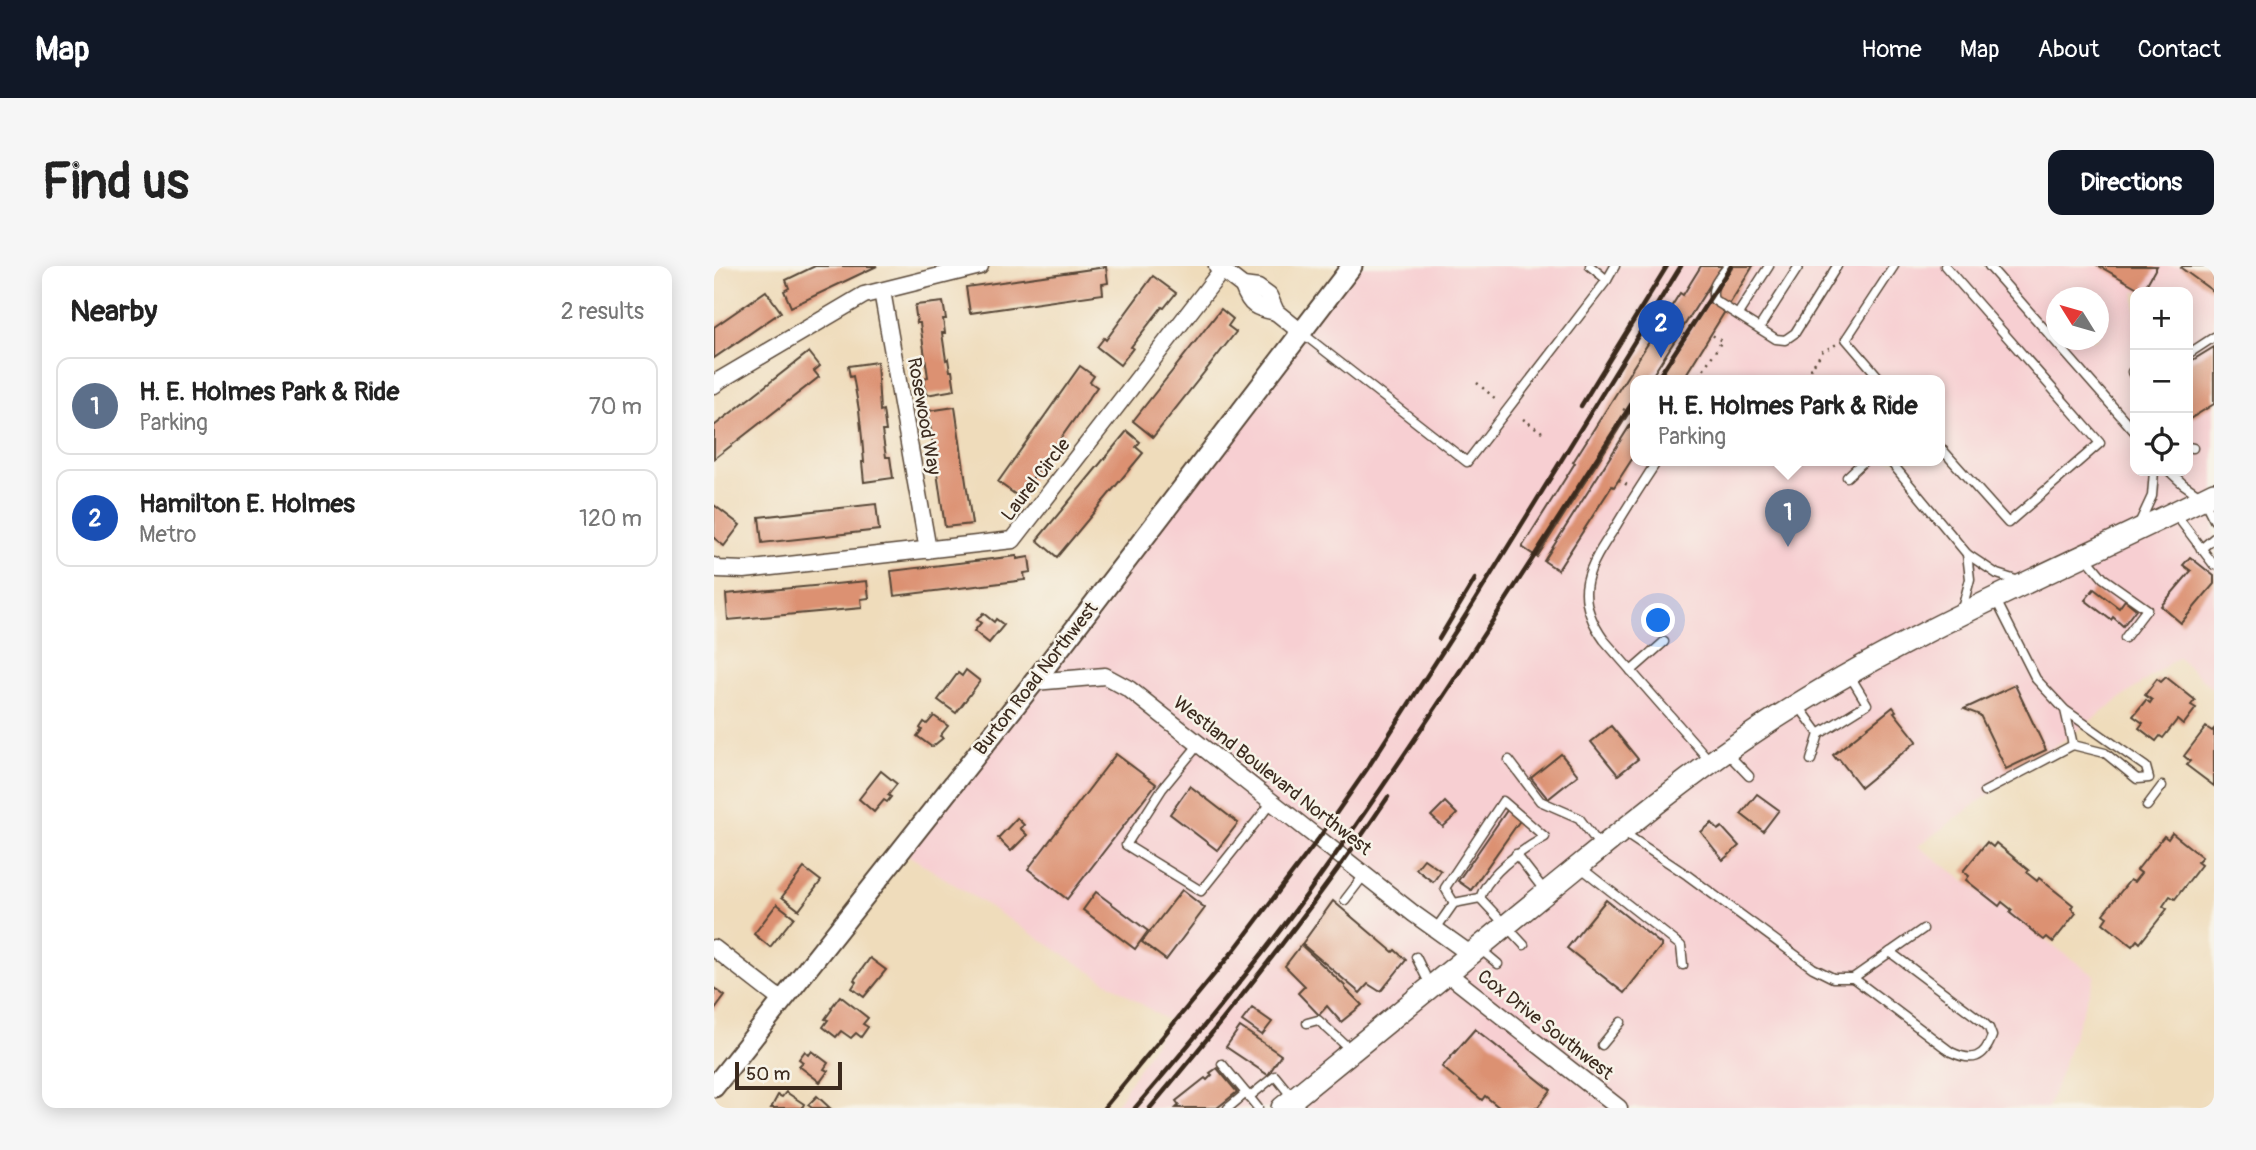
<!DOCTYPE html>
<meta charset="utf-8">
<style>
body{margin:0;font-family:Pangolin,sans-serif;background:#f6f6f6;color:#222}
.controls{position:absolute;right:21px;top:21px;display:grid;overflow:hidden;border-radius:14px;box-shadow:0 4px 18px #0003}
.controls button{width:63px;height:63px;display:grid;place-items:center;padding:0;border:0;border-bottom:2px solid #e0e0e0;background:#fff;color:#222;font:35px sans-serif}
.compass{position:absolute;left:1332px;top:21px;width:63px;height:63px;border-radius:50%;background:#fff;box-shadow:0 4px 18px #0003;rotate:307deg}
.scale{position:absolute;left:21px;bottom:18px;width:107px;box-sizing:border-box;padding-left:7px;border:4px solid #3b2a1e;border-top:0;font-size:19px;line-height:24px;white-space:nowrap;color:#3b2a1e;-webkit-text-stroke:5px #f7f3e8;paint-order:stroke}
.you{position:absolute;left:945px;top:355px;width:24px;height:24px;margin:-18px;border:5px solid #fff;border-radius:50%;background:#1a73e8;box-shadow:0 0 0 10px #1a73e833}
.badge{display:grid;place-items:center;width:46px;height:46px;border-radius:50%;background:#111827;color:#fff;font-size:23px;font-weight:700}
.pin{position:absolute;translate:-50% -58px;filter:drop-shadow(0 2px 4px #0008)}
.pin::after{content:'';position:absolute;top:37px;width:24px;height:21px;background:inherit;clip-path:polygon(0 0,100% 0,50% 100%)}
.popup{position:absolute;left:916px;top:109px;width:315px;height:91px;box-sizing:border-box;display:grid;place-content:center;border-radius:14px;background:#fff;filter:drop-shadow(0 2px 5px #0005);font-size:23px;white-space:nowrap;color:#767676}
.popup b{font-size:26px;color:#222}
.popup::after{content:'';position:absolute;left:50%;top:100%;margin-left:-14px;border:14px solid transparent;border-top-color:#fff}
.list{margin:0;padding:0;list-style:none}
h2{display:flex;justify-content:space-between;align-items:center;height:91px;margin:0;padding:0 28px;font-size:30px}
h2 small{font-size:23px;font-weight:400;color:#767676}
.list li{display:grid;grid-template-columns:46px 1fr auto;gap:21px;align-items:center;box-sizing:border-box;height:98px;margin:0 14px 14px;padding:0 14px;border:2px solid #e0e0e0;border-radius:14px}
.list b{display:block;font-size:26px;white-space:nowrap}
.list p{margin:0;font-size:23px;white-space:nowrap;color:#767676}
.list em{font-size:23px;font-style:normal;color:#767676}
.icon{flex:none;width:38px;height:38px;fill:none;stroke:currentColor;stroke-width:2;stroke-linecap:round;stroke-linejoin:round}
.map{position:relative;flex:none;width:1500px;height:842px;overflow:hidden;border-radius:14px}
header{display:flex;align-items:center;gap:42px;box-sizing:border-box;height:98px;padding:0 35px;background:#111827;color:#fff}
header strong{font-size:33px}
nav{display:flex;gap:38px;margin-inline-start:auto;font-size:24px}
.intro{display:flex;align-items:center;justify-content:space-between;box-sizing:border-box;height:168px;padding:0 42px}
h1{margin:0;font-size:49px}
.button{padding:18px 32px;border-radius:14px;background:#111827;color:#fff;font-size:24px;font-weight:700}
main{display:flex;gap:42px;padding:0 42px}
aside{flex:1;background:#fff;border-radius:14px;box-shadow:0 4px 18px #0003}
.map>svg:first-child{display:block}
</style>
<header>
<strong>Map</strong>
<nav><a>Home</a><a>Map</a><a>About</a><a>Contact</a></nav>
</header>
<div class="intro"><h1>Find us</h1><a class="button">Directions</a></div>
<main>
<aside>
<h2>Nearby<small>2 results</small></h2>
<ul class="list">
<li><span class="badge" style="background:#5c6f8a">1</span><div><b>H. E. Holmes Park &amp; Ride</b><p>Parking</p></div><em>70 m</em></li>
<li><span class="badge" style="background:#1a4fb4">2</span><div><b>Hamilton E. Holmes</b><p>Metro</p></div><em>120 m</em></li>
</ul>
</aside>
<div class="map">
<svg width="1500" height="842" viewBox="0 0 1500 842">
<rect width="100%" height="100%" fill="#f7f3e8"/>
<filter id="ink" filterUnits="userSpaceOnUse"><feTurbulence type="fractalNoise" baseFrequency=".0143" numOctaves="2"/><feDisplacementMap in="SourceGraphic" scale="14" xChannelSelector="R" yChannelSelector="G"/><feConvolveMatrix kernelMatrix="1 2 1 2 8 2 1 2 1" color-interpolation-filters="sRGB"/></filter>
<filter id="wash" filterUnits="userSpaceOnUse"><feTurbulence type="fractalNoise" baseFrequency=".00686" numOctaves="4" result="noise"/><feDisplacementMap in="SourceGraphic" scale="28" xChannelSelector="R" yChannelSelector="G"/><feGaussianBlur stdDeviation="1.57" result="paint"/><feColorMatrix in="noise" values="0 0 0 0 0 0 0 0 0 0 0 0 0 0 0 0 0 1.4 0 .05"/><feComposite in="paint" operator="in"/></filter>
<g filter="url(#wash)">
<rect width="100%" height="100%" fill="#efdcbb"/>
<!-- built -->
<path fill="#f7cfd2" fill-rule="evenodd" d="M631,0H1500V424L1464,391L1204,580L1381,710L1334,842H400L454,755L191,587ZM1421,26H1474V205H1421ZM1342,32H1384V74H1342ZM922,115H1226V195H922Z"/>
<g id="blocks">
<!-- building -->
<g fill="#dc9172">
<polygon points="101,0 163,0 77,41 70,25 75,22 72,14"/>
<polygon points="987,0 1008,0 935,115 922,115 922,136 823,291 808,281 861,197 859,196 966,27 969,29"/>
<polygon points="1017,0 1039,0 968,115 944,115"/>
<polygon points="1385,0 1443,0 1429,25"/>
<polygon points="1469,0 1500,0 1500,26 1467,2"/>
<polygon points="392,1 394,17 388,18 389,28 256,47 252,21"/>
<polygon points="439,10 462,27 450,42 448,41 417,81 419,82 406,99 383,81 390,72 392,74"/>
<polygon points="52,25 67,46 0,92 0,61"/>
<polygon points="229,36 232,53 229,53 231,67 228,67 232,94 234,93 236,105 238,105 241,124 212,129 210,112 214,111 206,57 203,57 201,42 202,39"/>
<polygon points="507,43 519,53 514,60 522,66 439,171 419,155"/>
<polygon points="1500,81 1500,138 1474,154 1474,97"/>
<polygon points="95,86 106,100 100,105 105,111 0,193 0,160"/>
<polygon points="163,96 166,145 169,144 172,165 168,165 172,191 176,191 179,212 150,216 148,196 150,196 148,172 145,144 139,110 136,111 134,100"/>
<polygon points="366,100 380,110 376,116 383,121 305,231 284,216"/>
<polygon points="241,141 258,258 231,261 214,145"/>
<polygon points="922,150 922,187 900,221 898,220 844,304 830,295"/>
<polygon points="413,165 426,176 422,181 429,187 343,291 323,274"/>
<polygon points="162,238 165,264 48,277 45,251"/>
<polygon points="0,239 26,259 10,280 0,272"/>
<polygon points="303,290 303,293 315,291 317,306 310,307 311,314 180,330 177,305"/>
<polygon points="1476,291 1500,310 1500,318 1467,357 1447,340 1477,305 1469,299"/>
<polygon points="153,315 155,332 147,333 148,342 14,354 12,328"/>
<polygon points="1380,323 1405,342 1411,334 1422,343 1409,360 1399,351 1397,354 1371,334"/>
<polygon points="269,347 280,356 282,353 290,359 275,377 260,365 267,357 263,354"/>
<polygon points="252,404 266,415 242,447 224,434 244,407 248,410"/>
<polygon points="1452,411 1481,434 1477,439 1482,442 1469,459 1463,454 1449,472 1446,470 1442,475 1425,462 1429,457 1419,450 1432,434 1436,437 1438,434 1431,429 1443,413 1447,416"/>
<polygon points="1301,419 1332,484 1292,503 1266,449 1250,443"/>
<polygon points="1179,441 1182,445 1180,446 1203,475 1147,521 1125,493 1123,494 1119,489"/>
<polygon points="220,450 234,460 226,470 229,472 218,481 203,470 208,464 206,462 210,456 213,458"/>
<polygon points="897,460 924,493 904,509 877,476"/>
<polygon points="1492,461 1498,465 1500,463 1500,520 1472,499 1476,495 1470,490"/>
<polygon points="402,488 442,518 353,633 314,603"/>
<polygon points="847,488 864,509 834,533 817,512"/>
<polygon points="167,505 183,518 174,529 177,531 173,536 170,534 160,546 145,533"/>
<polygon points="476,520 524,557 503,584 456,548"/>
<polygon points="1043,528 1065,544 1049,565 1027,548"/>
<polygon points="731,536 743,548 729,561 717,550"/>
<polygon points="794,543 807,553 757,624 744,615"/>
<polygon points="303,552 310,559 306,562 313,569 297,585 284,572"/>
<polygon points="998,557 1004,564 1008,561 1025,580 1009,594 987,566"/>
<polygon points="1458,567 1488,591 1483,596 1487,599 1461,633 1456,630 1449,640 1453,643 1426,677 1423,674 1418,680 1389,657 1393,651 1389,648 1416,614 1420,616 1427,607 1423,604 1450,570 1454,573"/>
<polygon points="1273,576 1279,581 1282,577 1315,604 1313,607 1323,615 1325,612 1359,639 1357,642 1362,647 1339,676 1333,671 1330,674 1296,647 1298,644 1288,636 1285,640 1252,614 1255,610 1249,605"/>
<polygon points="710,593 727,605 719,616 702,603"/>
<polygon points="90,602 107,615 85,644 68,631"/>
<polygon points="468,624 491,642 452,694 428,676"/>
<polygon points="382,626 434,665 421,683 369,644"/>
<polygon points="892,634 948,679 910,727 853,682"/>
<polygon points="619,635 679,686 681,684 692,694 668,724 665,725 654,718 646,727 588,678"/>
<polygon points="63,638 80,651 56,681 40,668"/>
<polygon points="587,679 631,720 631,722 648,739 627,756 613,740 605,749 584,727 591,720 571,700"/>
<polygon points="156,692 172,704 150,731 138,722 142,716 140,714"/>
<polygon points="0,722 11,730 0,745"/>
<polygon points="126,730 154,752 149,758 154,761 147,771 142,767 137,772 127,765 122,771 109,761 114,754 111,753 118,743 117,742"/>
<polygon points="538,742 558,756 548,769 528,755"/>
<polygon points="526,761 567,789 554,809 512,781"/>
<polygon points="761,763 837,824 823,842 786,842 771,830 768,834 728,801"/>
<polygon points="91,785 95,789 98,785 114,797 110,803 114,805 106,816 85,800 89,796 85,793"/>
<polygon points="503,802 523,826 503,842 462,842 465,839 462,835 491,812 493,814 498,809 496,807"/>
<polygon points="72,826 90,838 88,842 57,842 64,829 68,831"/>
<polygon points="103,830 116,842 98,842 94,839"/>
</g>
</g>
</g>
<g filter="url(#ink)">
<use href="#blocks" fill-opacity="0" stroke="#564536" stroke-width="2"/>
<g fill="none" stroke-linecap="round" stroke-linejoin="round">
<!-- service casing -->
<g stroke="#564536" stroke-width="11">
<g id="service">
<path d="M1014,0C1007,10 995,21 1000,34L1062,73L1071,74L1081,67L1123,0"/>
<polyline points="1275,0 1421,166"/>
<polyline points="893,14 901,0"/>
<polyline points="1024,48 1055,0"/>
<polyline points="1045,62 1085,0"/>
<polyline points="588,67 753,196 893,14 876,0"/>
<polyline points="1474,88 1500,71"/>
<polyline points="1418,106 1421,112"/>
<polyline points="1168,115 1132,73 1180,0"/>
<polyline points="1226,181 1294,257 1386,177 1231,0"/>
<polyline points="1474,181 1479,182"/>
<path d="M943,195C929,217 915,238 902,260C874,302 857,328 890,374L996,495"/>
<polyline points="1176,195 1253,288 1283,308 1305,315"/>
<polyline points="1455,205 1469,218 1489,232 1500,254"/>
<polyline points="1133,211 1150,195"/>
<polyline points="1462,249 1500,299"/>
<polyline points="1425,258 1438,230 1440,205"/>
<polyline points="1487,283 1500,272"/>
<polyline points="1371,290 1389,312 1433,343 1411,372"/>
<polyline points="1282,334 1322,413 1351,444 1432,501 1435,512 1423,513 1391,487 1359,479 1351,444"/>
<polyline points="1248,343 1256,313 1253,288"/>
<polyline points="917,405 950,376"/>
<polyline points="1084,439 1105,468"/>
<polyline points="485,478 448,523 412,579 487,625 558,536"/>
<polyline points="1014,488 1035,510"/>
<polyline points="795,494 826,535 865,552 887,581"/>
<polyline points="1097,494 1105,468 1153,438 1136,410"/>
<polyline points="1270,526 1359,479"/>
<polyline points="1433,540 1448,520"/>
<polyline points="910,567 973,609 1099,702 1119,712 1139,712 1209,663"/>
<polyline points="802,588 830,624"/>
<polyline points="866,601 967,680 969,699"/>
<polyline points="766,632 810,679"/>
<polyline points="631,634 651,608"/>
<path d="M740,637L731,622L789,535L831,571C808,584 775,606 766,632"/>
<polyline points="721,664 740,637 766,632"/>
<polyline points="765,682 784,698"/>
<polyline points="702,691 716,719"/>
<path d="M1139,712L1237,786C1258,796 1270,793 1278,770L1275,762L1269,756L1176,686"/>
<polyline points="593,757 604,754 638,785"/>
<polyline points="888,779 907,756"/>
<polyline points="508,798 532,827"/>
<polyline points="535,831 561,810 587,842"/>
<polyline points="514,842 532,827 544,842"/>
</g>
</g>
<!-- minor casing -->
<g stroke="#564536" stroke-width="19">
<g id="minor">
<polyline points="503,0 529,20 544,22 555,30 562,46 587,66"/>
<path d="M529,20C536,40 542,42 562,46"/>
<polyline points="168,25 214,284"/>
<polyline points="0,119 6,114 150,29 266,0"/>
<polyline points="0,300 4,303 30,304 299,274 508,4"/>
<polyline points="320,416 391,410 415,423 700,648 756,688"/>
<polyline points="0,682 67,734"/>
<polyline points="733,707 905,842"/>
</g>
</g>
<!-- tertiary casing -->
<g stroke="#564536" stroke-width="23">
<polyline id="tertiary" points="0,821 320,416 638,0"/>
</g>
<!-- secondary casing -->
<g stroke="#564536" stroke-width="24">
<path id="secondary" d="M568,842C657,770 746,697 834,625C903,569 971,512 1045,463C1187,368 1347,303 1500,227"/>
</g>
<!-- path -->
<g stroke="#564536" stroke-width="2.5" stroke-dasharray="2 5" stroke-linecap="butt">
<polyline points="987,115 985,110 1008,75 998,69"/>
<polyline points="1088,115 1109,85 1123,78"/>
<polyline points="763,117 783,134"/>
<polyline points="909,143 922,151"/>
<polyline points="809,153 828,166"/>
<polyline points="905,214 915,220"/>
</g>
<!-- service -->
<use href="#service" stroke="#fff" stroke-width="8"/>
<!-- minor -->
<use href="#minor" stroke="#fff" stroke-width="16"/>
<!-- tertiary -->
<use href="#tertiary" stroke="#fff" stroke-width="19"/>
<!-- secondary -->
<use href="#secondary" stroke="#fff" stroke-width="21"/>
<!-- rail -->
<g stroke="#3b2a1e" stroke-width="4.5">
<polyline points="942,115 1017,0"/>
<polyline points="867,140 953,0"/>
<polyline points="725,373 761,313"/>
<polyline points="390,842 521,683 605,572 653,503 750,352 967,0"/>
<path d="M421,842C481,772 540,701 594,627C710,466 815,298 922,131"/>
<path d="M436,842C520,742 601,640 674,531"/>
</g>
</g>
</g>
<g text-anchor="middle" stroke-width="5" stroke-linejoin="round" paint-order="stroke">
<!-- street labels -->
<g font-size="19" fill="#3b2a1e" stroke="#f7f3e8">
<text transform="translate(211 150) rotate(80)" y="7">Rosewood Way</text>
<text transform="translate(321 213) rotate(-52)" y="7">Laurel Circle</text>
<text transform="translate(321 412) rotate(-52)" y="7">Burton Road Northwest</text>
<text transform="translate(559 509) rotate(38)" y="7">Westland Boulevard Northwest</text>
<text transform="translate(832 758) rotate(38)" y="7">Cox Drive Southwest</text>
</g>
</g>
</svg>
<div class="controls">
<button>+</button>
<button>−</button>
<button><svg class="icon" aria-label="locate" viewBox="0 0 24 24"><circle cx="12" cy="12" r="6"/><path d="M12 2v4M12 18v4M2 12h4M18 12h4"/></svg></button>
</div>
<svg class="compass" viewBox="-18 -18 36 36"><path d="M0-13l5 13h-10z" fill="#e53935"/><path d="M0 13l5-13h-10z" fill="#767676"/></svg>
<div class="scale">50 m</div>
<div class="you"></div>
<div class="pin badge" style="left:1074px;top:281px;background:#5c6f8a">1</div>
<div class="popup"><b>H. E. Holmes Park &amp; Ride</b>Parking</div>
<div class="pin badge" style="left:947px;top:92px;background:#1a4fb4">2</div>
</div>
</main>
